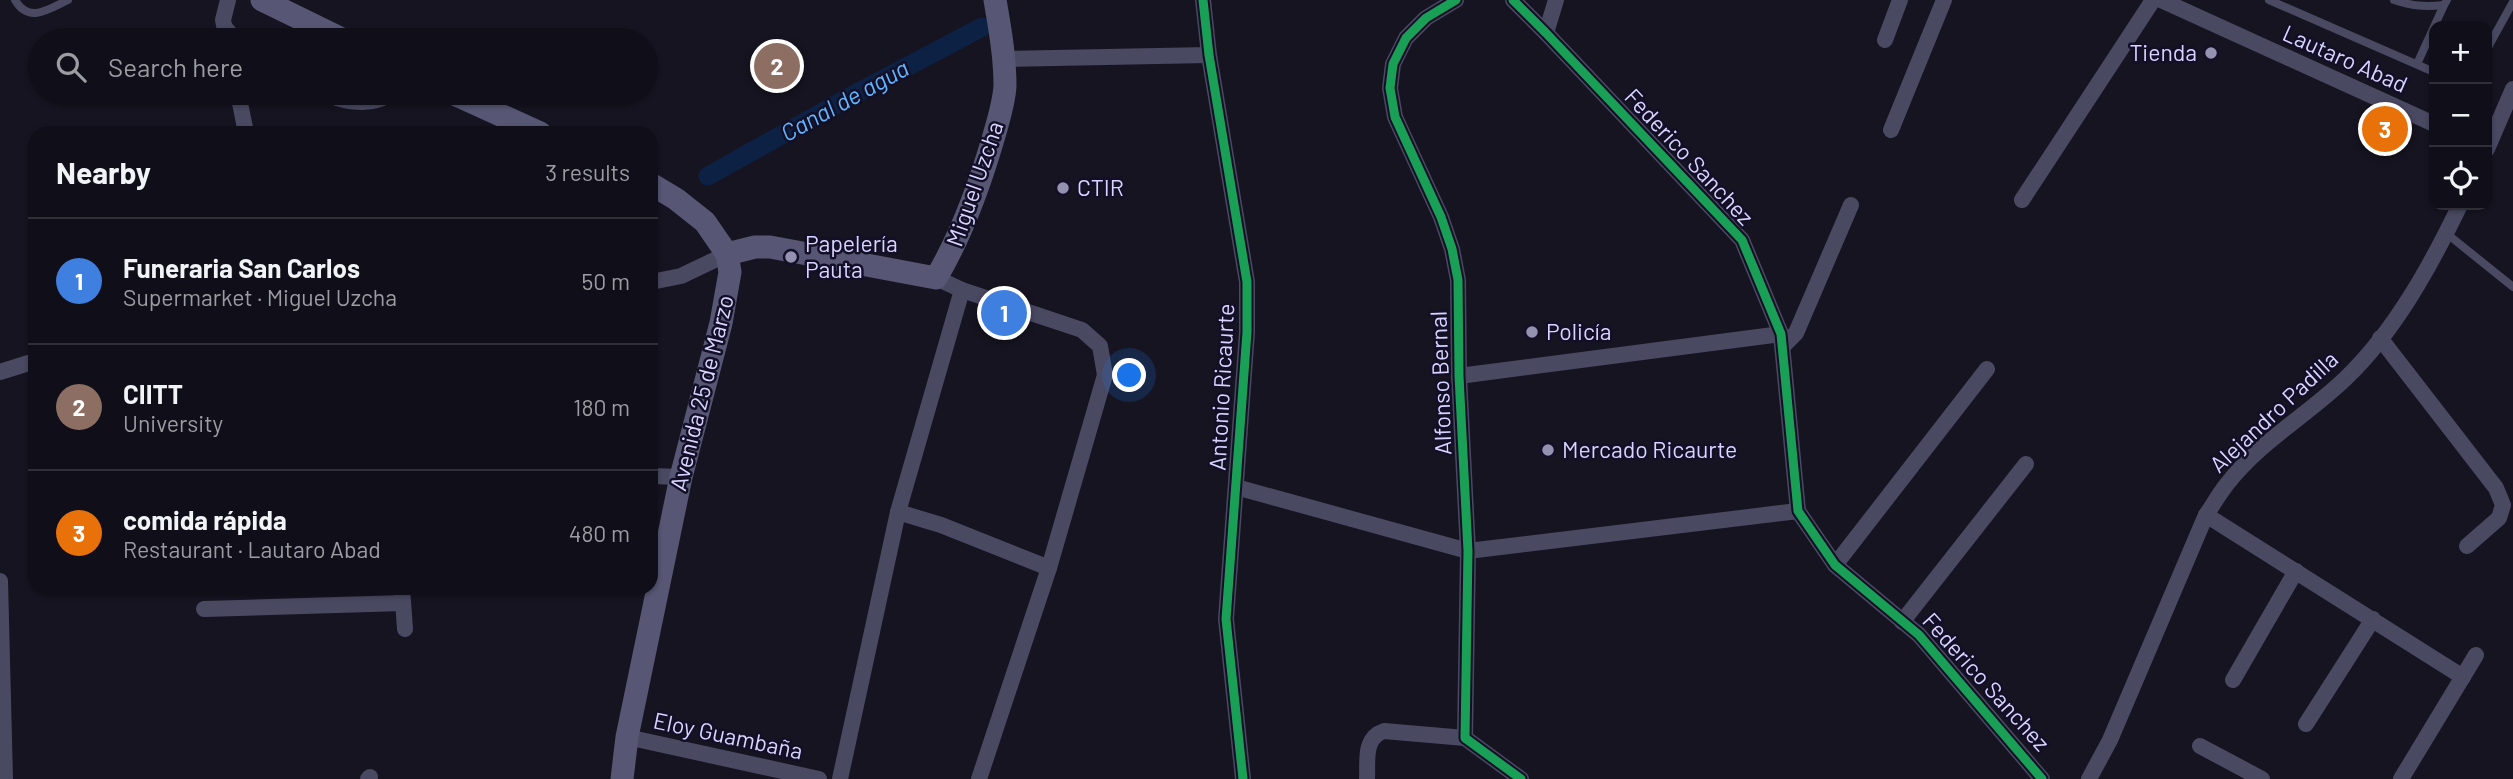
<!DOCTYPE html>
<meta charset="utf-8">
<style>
body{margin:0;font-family:Barlow,sans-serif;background:#191822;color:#f1f3f6}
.controls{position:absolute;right:21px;top:21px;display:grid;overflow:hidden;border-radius:14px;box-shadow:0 2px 5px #0004}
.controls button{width:63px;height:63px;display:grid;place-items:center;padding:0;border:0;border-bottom:2px solid #302f38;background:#100f19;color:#f1f3f6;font:35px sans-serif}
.you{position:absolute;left:1130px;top:376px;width:24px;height:24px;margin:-18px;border:5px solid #fff;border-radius:50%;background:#1a73e8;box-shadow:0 0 0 10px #1a73e833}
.badge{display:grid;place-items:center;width:46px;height:46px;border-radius:50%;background:#ea580c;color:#fff;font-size:23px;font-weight:700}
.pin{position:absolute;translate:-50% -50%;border:4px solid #fff;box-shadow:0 2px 7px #0006}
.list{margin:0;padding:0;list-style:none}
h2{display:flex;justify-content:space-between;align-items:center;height:91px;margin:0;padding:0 28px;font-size:30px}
h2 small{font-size:23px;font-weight:400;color:#9c9ca2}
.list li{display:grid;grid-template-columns:46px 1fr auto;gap:21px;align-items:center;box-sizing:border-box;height:126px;padding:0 28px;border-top:2px solid #302f38}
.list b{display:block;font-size:26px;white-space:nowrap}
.list p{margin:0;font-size:23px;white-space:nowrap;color:#9c9ca2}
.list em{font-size:23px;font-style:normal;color:#9c9ca2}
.icon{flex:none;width:38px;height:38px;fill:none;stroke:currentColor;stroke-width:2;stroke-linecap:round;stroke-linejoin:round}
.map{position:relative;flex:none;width:2513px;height:779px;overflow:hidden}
.search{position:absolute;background:#100f19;box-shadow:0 2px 5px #0004;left:28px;top:28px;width:630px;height:77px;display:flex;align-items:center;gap:18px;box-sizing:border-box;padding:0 24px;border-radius:38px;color:#9c9ca2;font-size:26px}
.panel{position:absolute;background:#100f19;box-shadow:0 2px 5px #0004;left:28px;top:126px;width:630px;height:469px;border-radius:21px}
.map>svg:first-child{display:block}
</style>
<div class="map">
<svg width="2513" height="779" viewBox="0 0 2513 779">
<rect width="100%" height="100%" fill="#161421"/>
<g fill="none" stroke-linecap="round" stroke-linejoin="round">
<!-- canal -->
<polyline stroke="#0d2144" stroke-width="19" points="708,176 844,100 982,27"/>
<!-- lane -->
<g stroke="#4a4962" stroke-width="8">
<path d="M15,0C29,24 49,9 68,0"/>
<polyline points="2269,0 2434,72"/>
<path d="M2394,0C2412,6 2425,7 2444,5L2447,0"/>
<polyline points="228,25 241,40"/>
<polyline points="2487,49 2513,2"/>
<polyline points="2417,64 2444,5"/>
<path d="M313,93C341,106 374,114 399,93"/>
<polyline points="2446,233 2513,287"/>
</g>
<!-- street -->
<g stroke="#4a4962" stroke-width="16">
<polyline points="1203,0 1209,55 1247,282 1247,332 1226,619 1243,779"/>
<polyline points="1456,0 1426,18 1406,38 1393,64 1390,88 1395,117 1441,217 1452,249 1458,280 1459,376 1468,551 1465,738 1521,779"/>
<polyline points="1513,0 1546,33 1742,240 1781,334 1798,511 1835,565 1919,635 2042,779"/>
<polyline points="2161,0 2434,124"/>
<polyline points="1546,33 1556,0"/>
<polyline points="227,40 223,20 228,0"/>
<polyline points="1885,40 1900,0"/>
<polyline points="1004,59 1209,55"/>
<polyline points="238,93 246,133"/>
<polyline points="1891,130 1944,0"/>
<polyline points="2487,149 2513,89"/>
<polyline points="2022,200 2153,0"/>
<polyline points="936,278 962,290 1082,330 1100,346 1105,375 1049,568 979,779"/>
<polyline points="651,282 681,276 727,254"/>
<polyline points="2380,338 2496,488 2503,505 2499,518 2467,546"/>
<polyline points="1783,346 1796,333 1851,205"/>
<polyline points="0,372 35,361"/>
<polyline points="1459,376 1781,334"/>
<polyline points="651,476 681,477"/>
<polyline points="1236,487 1468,551 1798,511"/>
<polyline points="898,512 941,525 1049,568"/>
<polyline points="2206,515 2463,677"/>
<polyline points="1835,565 1987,369"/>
<polyline points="0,581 5,779"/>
<polyline points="402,588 405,629"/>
<polyline points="204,609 403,603"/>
<polyline points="1902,622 2026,464"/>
<polyline points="2233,680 2296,571"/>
<polyline points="2306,724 2373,619"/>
<polyline points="627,737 819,779"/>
<polyline points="2200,746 2262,779"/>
<polyline points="368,779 370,777"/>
<polyline points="840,779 898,512 962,290"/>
<path d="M1367,779C1368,761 1363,738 1384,731L1465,738"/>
<path d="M2089,779L2110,740L2206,515C2213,505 2219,494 2227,484C2259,442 2308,415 2346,378C2395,331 2431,265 2460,205"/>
<polyline points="2401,779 2476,655"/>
</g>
<!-- secondary -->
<g stroke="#575674" stroke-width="23">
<polyline points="262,0 344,40"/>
<polyline points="452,93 540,133"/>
<path d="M727,254L755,247H770L936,278C962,234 979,187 993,139C998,122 1004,103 1005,86C1005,57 1000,29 995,0"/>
<polyline points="622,779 627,737 681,477 721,323 730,272 727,254 705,222 676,199 651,184"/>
</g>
<!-- cycleway casing -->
<g stroke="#130f26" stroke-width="13">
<g id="cycleway">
<polyline points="1203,0 1209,55 1247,282 1247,332 1226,619 1243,779"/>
<polyline points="1456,0 1426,18 1406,38 1393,64 1390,88 1395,117 1441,217 1452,249 1458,280 1459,376 1468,551 1465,738 1521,779"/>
<polyline points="1513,0 1546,33 1742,240 1781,334 1798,511 1835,565 1919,635 2042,779"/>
</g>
</g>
<!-- cycleway -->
<use href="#cycleway" stroke="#1a9f57" stroke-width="9"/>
</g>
<!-- markers -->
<g fill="#9591b1" stroke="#130f26" stroke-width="2.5">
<circle cx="2211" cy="53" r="7"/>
<circle cx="1063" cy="188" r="7"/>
<circle cx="791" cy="257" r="7"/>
<circle cx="1532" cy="332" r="7"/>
<circle cx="1548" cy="450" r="7"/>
</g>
<g text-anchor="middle" stroke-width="5" stroke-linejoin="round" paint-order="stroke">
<!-- poi labels -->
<g font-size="23" fill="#d9d4ff" stroke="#130f26" text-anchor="start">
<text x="2197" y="61" text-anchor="end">Tienda</text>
<text x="1077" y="196">CTIR</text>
<text x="805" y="252">Papelería<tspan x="805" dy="26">Pauta</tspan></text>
<text x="1546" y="340">Policía</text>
<text x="1562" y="458">Mercado Ricaurte</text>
</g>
<!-- street labels -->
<g font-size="23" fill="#d9d4ff" stroke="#130f26">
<text transform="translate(2345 59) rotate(24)" y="8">Lautaro Abad</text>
<text transform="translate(1689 157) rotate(47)" y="8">Federico Sanchez</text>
<text transform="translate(975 184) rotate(-71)" y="8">Miguel Uzcha</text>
<text transform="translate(1441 383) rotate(-92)" y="8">Alfonso Bernal</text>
<text transform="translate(1222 387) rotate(-87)" y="8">Antonio Ricaurte</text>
<text transform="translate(702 393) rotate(-76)" y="8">Avenida 25 de Marzo</text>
<text transform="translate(2274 412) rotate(-43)" y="8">Alejandro Padilla</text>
<text transform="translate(1986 682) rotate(48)" y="8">Federico Sanchez</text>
<text transform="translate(728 736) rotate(12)" y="8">Eloy Guambaña</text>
</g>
<!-- water labels -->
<g font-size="24" font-style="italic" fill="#62b6ff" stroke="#130f26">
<text transform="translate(845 101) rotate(-29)" y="8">Canal de agua</text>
</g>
</g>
</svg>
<div class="controls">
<button>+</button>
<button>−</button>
<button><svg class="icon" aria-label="locate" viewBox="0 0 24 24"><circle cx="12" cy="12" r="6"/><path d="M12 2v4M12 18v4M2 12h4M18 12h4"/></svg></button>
</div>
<div class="you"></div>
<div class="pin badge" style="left:1004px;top:313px;background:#3f7fe0">1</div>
<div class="pin badge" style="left:777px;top:66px;background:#8d6e63">2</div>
<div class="pin badge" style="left:2385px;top:129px;background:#e8710a">3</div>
<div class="search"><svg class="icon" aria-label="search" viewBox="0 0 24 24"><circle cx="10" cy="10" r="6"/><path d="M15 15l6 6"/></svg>Search here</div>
<section class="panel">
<h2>Nearby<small>3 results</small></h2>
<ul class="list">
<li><span class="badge" style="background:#3f7fe0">1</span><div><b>Funeraria San Carlos</b><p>Supermarket · Miguel Uzcha</p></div><em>50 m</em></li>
<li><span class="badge" style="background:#8d6e63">2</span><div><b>CIITT</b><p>University</p></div><em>180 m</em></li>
<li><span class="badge" style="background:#e8710a">3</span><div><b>comida rápida</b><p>Restaurant · Lautaro Abad</p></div><em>480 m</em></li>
</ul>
</section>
</div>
